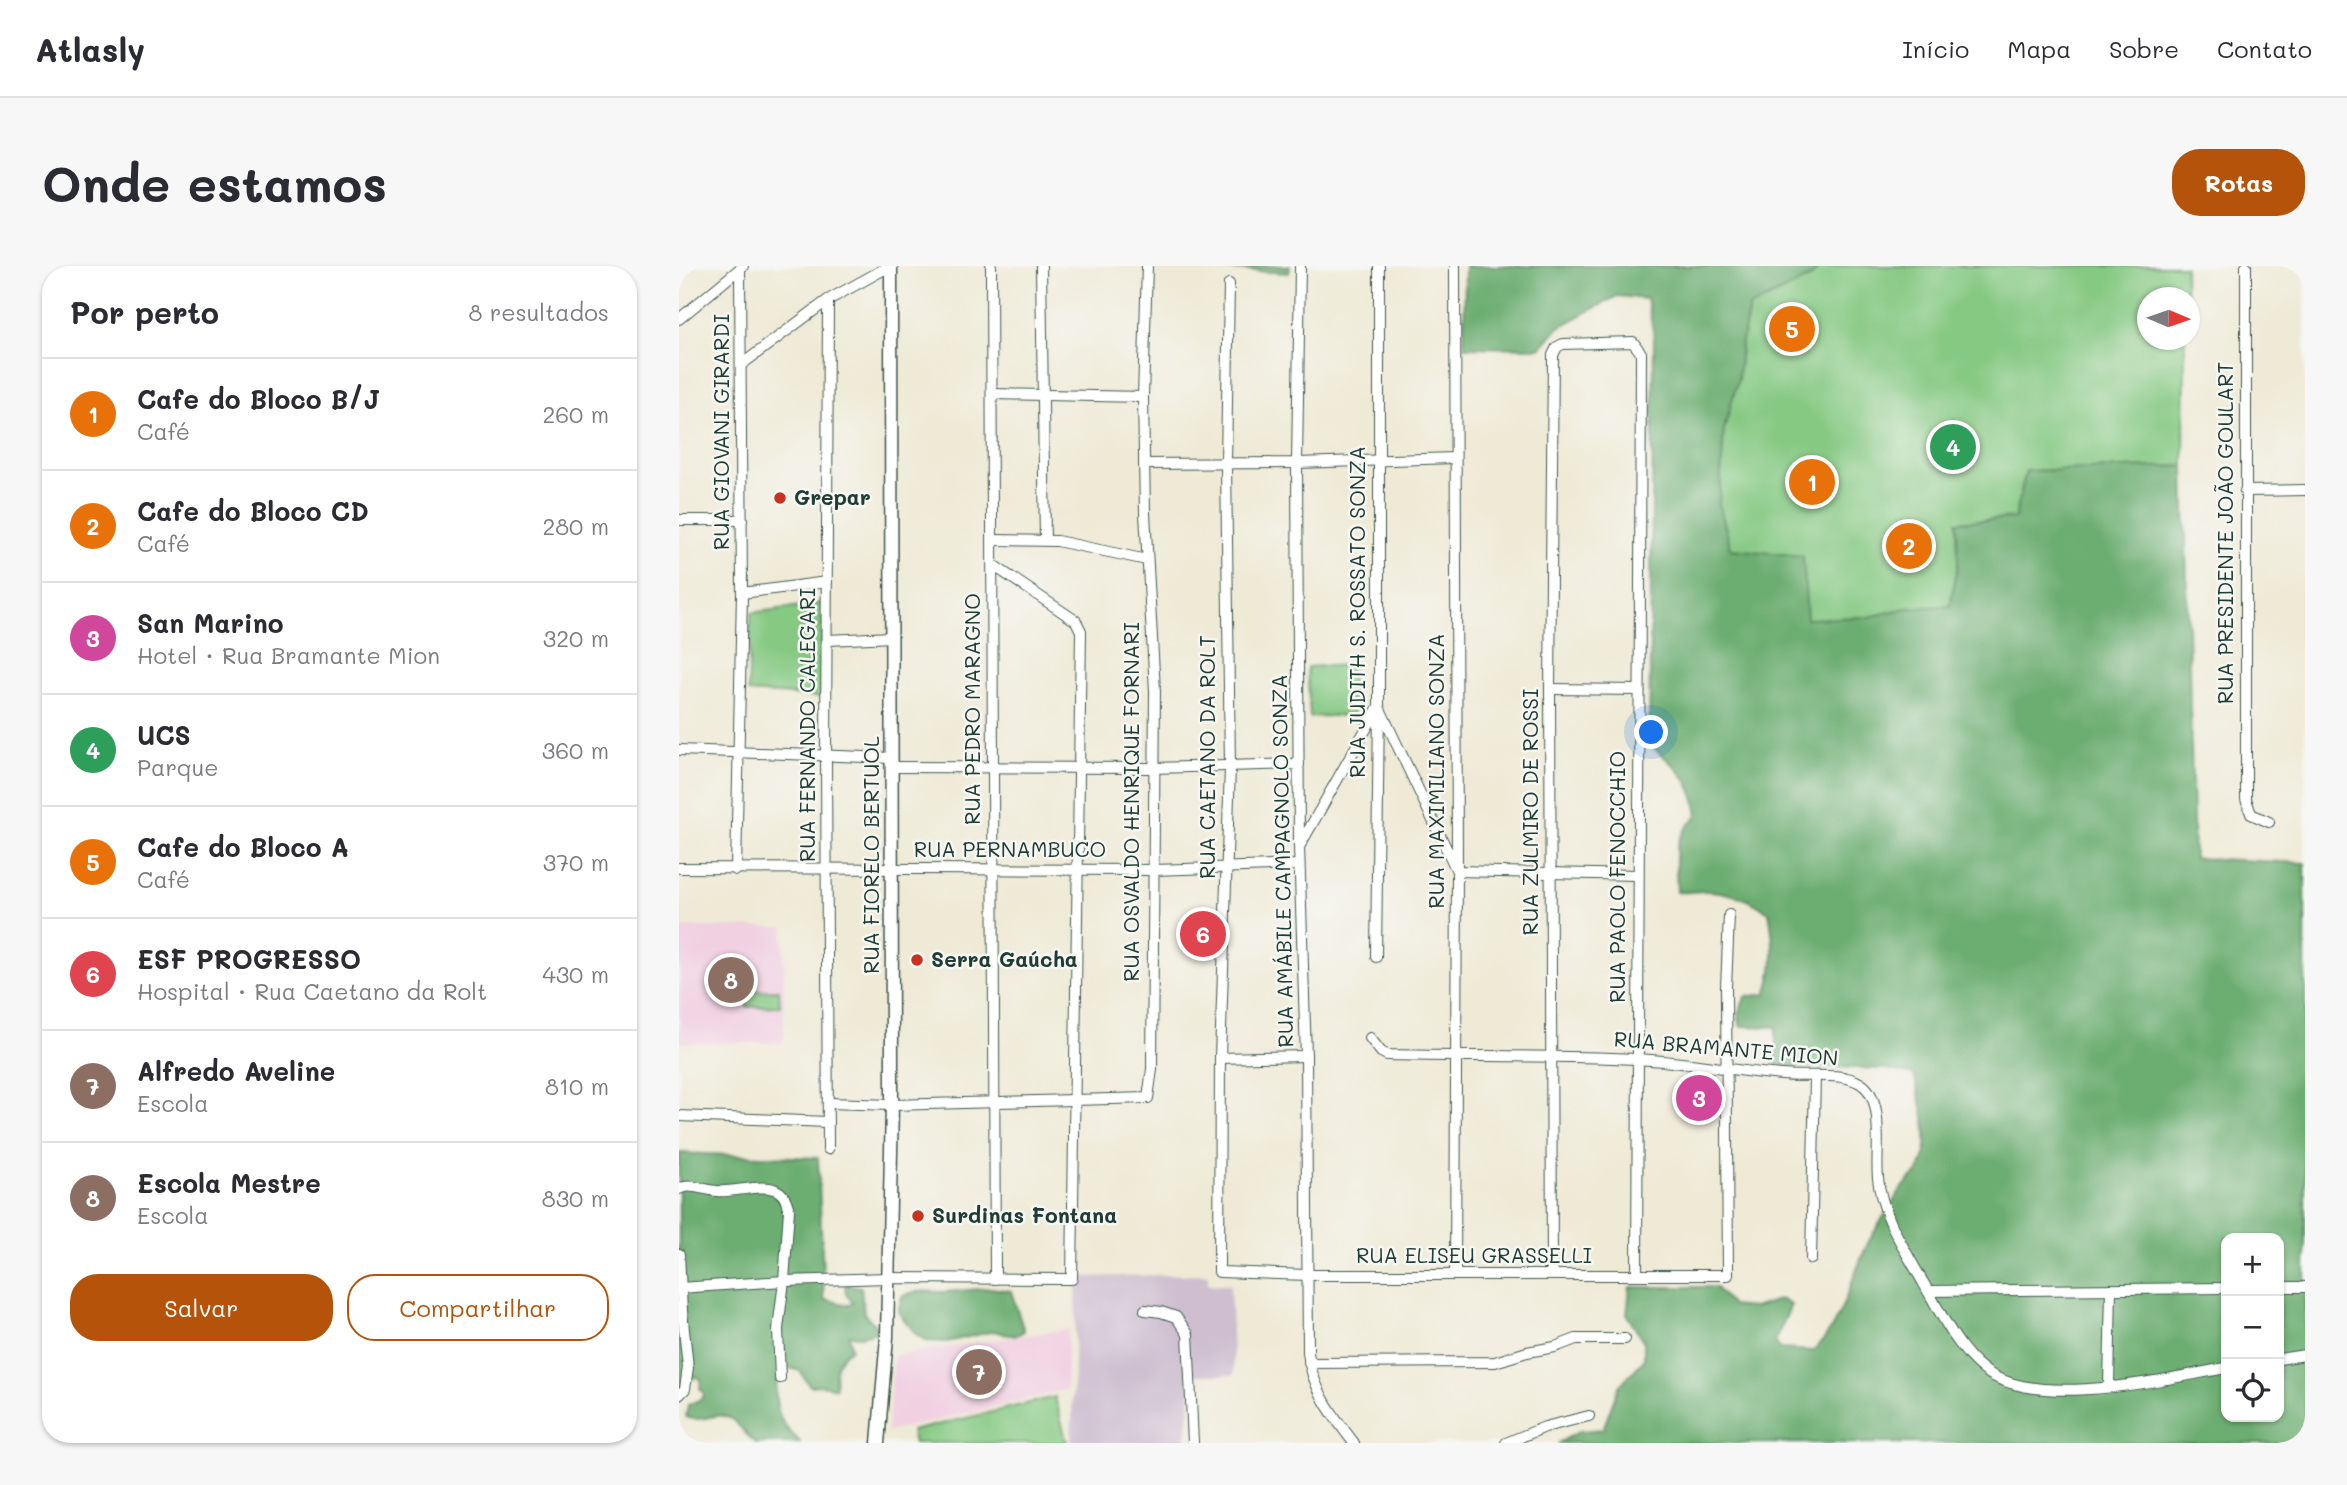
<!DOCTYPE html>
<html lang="pt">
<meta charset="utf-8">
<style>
body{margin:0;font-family:Mali,sans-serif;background:#f7f7f7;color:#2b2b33}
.controls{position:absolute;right:21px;bottom:21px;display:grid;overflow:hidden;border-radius:14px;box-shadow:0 2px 5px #0004}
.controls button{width:63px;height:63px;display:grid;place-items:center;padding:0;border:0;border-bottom:2px solid #e1e1e2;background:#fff;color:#2b2b33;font:35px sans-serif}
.compass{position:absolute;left:1458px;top:21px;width:63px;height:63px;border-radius:50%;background:#fff;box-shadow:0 2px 5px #0004;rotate:92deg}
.you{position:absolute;left:973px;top:467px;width:24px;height:24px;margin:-18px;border:5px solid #fff;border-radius:50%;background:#1a73e8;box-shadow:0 0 0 10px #1a73e833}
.badge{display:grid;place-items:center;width:46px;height:46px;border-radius:50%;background:#b45309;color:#fff;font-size:23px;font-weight:700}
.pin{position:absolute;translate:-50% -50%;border:4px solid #fff;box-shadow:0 2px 7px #0006}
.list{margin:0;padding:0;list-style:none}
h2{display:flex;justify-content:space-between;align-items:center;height:91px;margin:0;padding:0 28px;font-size:30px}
h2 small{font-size:23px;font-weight:400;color:#7c7c81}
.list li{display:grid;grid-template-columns:46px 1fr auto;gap:21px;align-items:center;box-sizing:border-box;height:112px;padding:0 28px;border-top:2px solid #e1e1e2}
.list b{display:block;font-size:26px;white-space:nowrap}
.list p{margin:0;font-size:23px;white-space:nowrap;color:#7c7c81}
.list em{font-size:23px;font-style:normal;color:#7c7c81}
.actions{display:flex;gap:14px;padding:21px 28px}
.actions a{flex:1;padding:16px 0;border:2px solid #b45309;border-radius:28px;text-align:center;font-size:24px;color:#b45309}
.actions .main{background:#b45309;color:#fff}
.icon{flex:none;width:38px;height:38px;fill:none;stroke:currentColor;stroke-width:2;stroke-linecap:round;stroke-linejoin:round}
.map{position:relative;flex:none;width:1626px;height:1177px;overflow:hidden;border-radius:28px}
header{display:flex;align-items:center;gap:42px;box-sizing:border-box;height:98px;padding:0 35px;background:#fff;border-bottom:2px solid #e1e1e2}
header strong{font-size:33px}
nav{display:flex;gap:38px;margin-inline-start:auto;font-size:24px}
.intro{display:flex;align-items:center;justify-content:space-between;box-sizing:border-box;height:168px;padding:0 42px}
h1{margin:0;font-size:49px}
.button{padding:18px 32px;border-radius:28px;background:#b45309;color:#fff;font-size:24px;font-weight:700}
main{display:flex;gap:42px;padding:0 42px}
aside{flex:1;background:#fff;border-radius:28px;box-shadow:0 2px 5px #0004}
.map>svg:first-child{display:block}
</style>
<header>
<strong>Atlasly</strong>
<nav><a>Início</a><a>Mapa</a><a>Sobre</a><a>Contato</a></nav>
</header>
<div class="intro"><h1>Onde estamos</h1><a class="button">Rotas</a></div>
<main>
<aside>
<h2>Por perto<small>8 resultados</small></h2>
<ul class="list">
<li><span class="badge" style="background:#e8710a">1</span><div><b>Cafe do Bloco B/J</b><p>Café</p></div><em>260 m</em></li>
<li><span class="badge" style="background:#e8710a">2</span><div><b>Cafe do Bloco CD</b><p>Café</p></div><em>280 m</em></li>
<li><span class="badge" style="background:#d1479c">3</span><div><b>San Marino</b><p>Hotel · Rua Bramante Mion</p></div><em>320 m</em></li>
<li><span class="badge" style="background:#2e9e5b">4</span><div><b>UCS</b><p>Parque</p></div><em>360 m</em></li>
<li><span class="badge" style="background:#e8710a">5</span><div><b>Cafe do Bloco A</b><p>Café</p></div><em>370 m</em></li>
<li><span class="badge" style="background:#e0444e">6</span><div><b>ESF PROGRESSO</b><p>Hospital · Rua Caetano da Rolt</p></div><em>430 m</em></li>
<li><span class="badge" style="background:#8d6e63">7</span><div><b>Alfredo Aveline</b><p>Escola</p></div><em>810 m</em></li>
<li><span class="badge" style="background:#8d6e63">8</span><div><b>Escola Mestre</b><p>Escola</p></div><em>830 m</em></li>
</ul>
<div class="actions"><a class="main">Salvar</a><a>Compartilhar</a></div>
</aside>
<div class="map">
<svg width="1626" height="1177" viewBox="0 0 1626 1177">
<rect width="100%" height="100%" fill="#f6f6f2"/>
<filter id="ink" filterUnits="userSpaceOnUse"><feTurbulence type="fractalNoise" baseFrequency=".0143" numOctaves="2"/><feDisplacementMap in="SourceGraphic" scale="14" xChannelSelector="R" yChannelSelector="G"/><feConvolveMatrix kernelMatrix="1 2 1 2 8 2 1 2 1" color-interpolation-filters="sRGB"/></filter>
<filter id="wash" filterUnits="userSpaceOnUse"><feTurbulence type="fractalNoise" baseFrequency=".00686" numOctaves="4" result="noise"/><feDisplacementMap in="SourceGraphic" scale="28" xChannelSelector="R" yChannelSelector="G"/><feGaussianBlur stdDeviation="1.57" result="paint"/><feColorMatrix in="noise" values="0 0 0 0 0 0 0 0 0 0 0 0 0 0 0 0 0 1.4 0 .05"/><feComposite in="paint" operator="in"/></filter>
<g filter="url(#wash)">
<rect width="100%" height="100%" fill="#efead6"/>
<!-- built -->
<g fill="#f1d0e2">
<rect x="0" y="661" width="105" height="116"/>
<polygon points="512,661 537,661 537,675 511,674"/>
<polygon points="389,1063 387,1124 208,1166 215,1089"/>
</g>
<!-- industrial -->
<polygon fill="#cebed0" points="529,1008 529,1019 551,1019 555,1109 515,1109 506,1177 392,1177 398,1011"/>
<!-- green -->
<g fill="#86c983" stroke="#52835c" stroke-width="2">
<polygon points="1140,0 1506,0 1507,31 1468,32 1468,74 1506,74 1505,200 1347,205 1336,252 1278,256 1279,297 1272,340 1227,342 1190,351 1128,353 1052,283 1040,238 1045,163 1059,113 1062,79 1070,42 1133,11"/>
<polygon points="143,337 142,431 69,426 72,347"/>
<polygon points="672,399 674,449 631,451 628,401"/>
<polygon points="100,724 101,740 68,741 68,725"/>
<polygon points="376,1131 388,1177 235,1177 232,1165"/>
</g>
<!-- forest -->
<g fill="#6cad71" stroke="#467552" stroke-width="2" fill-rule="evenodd">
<polygon points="485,0 611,0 610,7"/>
<path d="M786,0H1140L1133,10L1070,42L1062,79L1059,113L1045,163L1040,238L1052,283L1124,290L1128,353L1190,351L1227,342L1271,340L1279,297L1278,256L1336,252L1347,205L1505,200L1515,592L1626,597V1177H879L901,1165L924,1163L940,1120L965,1094V1076L948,1049L951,1021H1036L1053,1040L1075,1042L1101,1033L1112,1039L1096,1075L1101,1083L1134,1085C1166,1057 1172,1005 1194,968C1204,952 1214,934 1226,919C1230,914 1238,909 1241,903C1255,877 1242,836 1235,809L1207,803L1097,799V761L1061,760L1060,748L1066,731L1087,728C1097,701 1095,674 1090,646C1070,633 1050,625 1026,625C1016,625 1007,627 998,626C997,592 991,573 1019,550C1014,511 998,502 970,478L975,69L968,33L938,30L880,61L861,82L785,81ZM1547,972H1600V1151H1547Z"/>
<path d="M0,887L139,892L145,1033L169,1039L174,1037L167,1028L166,1018L182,1021L185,1047L201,1065L182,1070L170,1069L172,1083C157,1092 155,1104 157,1122L142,1119L131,1120L121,1105L111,1102L103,1104C93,1119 96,1145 106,1160C110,1166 117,1171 122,1177H77C67,1170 61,1159 52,1153C38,1144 21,1158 7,1151L9,1139L24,1132L25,1128L21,1122L22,1114L18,1110L10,1116L0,1133Z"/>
<polygon points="312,1022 332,1025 345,1065 336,1070 315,1065 268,1076 247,1075 237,1068 219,1046 223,1030 238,1025 265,1026"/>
</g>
</g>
<g filter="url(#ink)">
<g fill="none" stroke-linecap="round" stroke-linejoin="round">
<!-- minor casing -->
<g stroke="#3e574c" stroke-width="12">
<g id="minor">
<polyline points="312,0 316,1013"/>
<polyline points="362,0 366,274"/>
<path d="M621,0L618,197L620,581L627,790L629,1086C632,1121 654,1150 675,1177"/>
<polyline points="1567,0 1567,533 1572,548 1590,556"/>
<polyline points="550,18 547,197 551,501 541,792 540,1006 630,1009 1049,1009 1047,722 1050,649"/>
<polyline points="0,53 64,0"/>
<polyline points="62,99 149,34 211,0"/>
<polyline points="313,128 464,131"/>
<polyline points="465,198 618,197 776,192"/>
<polyline points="1566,225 1626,224"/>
<polyline points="0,254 63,254"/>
<polyline points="314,274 378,275 468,294"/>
<polyline points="63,327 148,316"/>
<polyline points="148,374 213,371"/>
<polyline points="871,423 960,424"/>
<polyline points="701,443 778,605 958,609"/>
<polyline points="0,484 213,492"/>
<polyline points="212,501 474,502 620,498"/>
<polyline points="620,581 699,442"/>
<polyline points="0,602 475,604 620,599"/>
<polyline points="57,604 63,327 61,3"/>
<polyline points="697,691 700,440 700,0"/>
<path d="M691,772L702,786L708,789C791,791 873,789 956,793C1005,795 1054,805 1103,809C1127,812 1160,805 1181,817C1207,832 1196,886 1199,912C1202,949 1227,985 1245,1018C1261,1046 1278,1083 1305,1104C1357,1144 1485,1113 1547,1102"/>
<polyline points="541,792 627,790"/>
<polyline points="149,837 213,839 469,832 473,803 476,425 466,247 464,131 468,0"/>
<polyline points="0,850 149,856"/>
<polyline points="149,883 147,491 149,34"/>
<path d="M0,923C11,917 25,924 38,925C54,927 86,916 99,925C106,929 108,937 110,944L105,1015L99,1063L101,1112"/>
<polyline points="0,988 3,1045 9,1101 6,1123 0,1129"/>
<polyline points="1132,993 1136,811"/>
<polyline points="776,1009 778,605 776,0"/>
<polyline points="873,1009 871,423 874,89 878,81 884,78 954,76 962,87 958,1009"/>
<polyline points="1600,1021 1626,1021"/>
<polyline points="0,1022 105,1015 210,1012 393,1013 402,365 397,355 314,299"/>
<polyline points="1249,1025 1547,1022"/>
<polyline points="466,1044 482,1046 497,1051 509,1068 514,1177"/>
<polyline points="1600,1093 1626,1089"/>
<polyline points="630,1097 816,1096 848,1086 876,1081 897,1073 946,1073"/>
<polyline points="1430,1120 1432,1023"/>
<polyline points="827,1177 866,1161 910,1150"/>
</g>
</g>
<!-- major casing -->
<g stroke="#3e574c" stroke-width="15">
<polyline id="major" points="199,1177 208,1071 213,839 212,0"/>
</g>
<!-- minor -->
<use href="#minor" stroke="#fff" stroke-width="10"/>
<!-- major -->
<use href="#major" stroke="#fff" stroke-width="12"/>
</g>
</g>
<!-- markers -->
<g fill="#c8321e" stroke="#f6f6f2" stroke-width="2.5">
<circle cx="101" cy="232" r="7"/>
<circle cx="238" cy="694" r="7"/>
<circle cx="239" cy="950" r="7"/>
</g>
<g text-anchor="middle" stroke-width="5" stroke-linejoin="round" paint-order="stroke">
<!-- street labels -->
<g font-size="21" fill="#1f3d34" stroke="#f6f6f2">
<text transform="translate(43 166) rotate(-90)" y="7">RUA GIOVANI GIRARDI</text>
<text transform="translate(1547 267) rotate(-90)" y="7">RUA PRESIDENTE JOÃO GOULART</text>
<text transform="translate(679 346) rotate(-90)" y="7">RUA JUDITH S. ROSSATO SONZA</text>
<text transform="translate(294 443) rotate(-90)" y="7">RUA PEDRO MARAGNO</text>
<text transform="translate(129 459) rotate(-90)" y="7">RUA FERNANDO CALEGARI</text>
<text transform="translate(529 491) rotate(-90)" y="7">RUA CAETANO DA ROLT</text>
<text transform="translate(758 505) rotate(-90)" y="7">RUA MAXIMILIANO SONZA</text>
<text transform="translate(453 536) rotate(-90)" y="7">RUA OSVALDO HENRIQUE FORNARI</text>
<text transform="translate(852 546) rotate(-90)" y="7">RUA ZULMIRO DE ROSSI</text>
<text x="331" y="591">RUA PERNAMBUCO</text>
<text transform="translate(193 589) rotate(-90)" y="7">RUA FIORELO BERTUOL</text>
<text transform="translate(604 595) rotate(-91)" y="7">RUA AMÁBILE CAMPAGNOLO SONZA</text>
<text transform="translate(939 611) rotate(-90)" y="7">RUA PAOLO FENOCCHIO</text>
<text transform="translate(1047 783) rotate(5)" y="7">RUA BRAMANTE MION</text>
<text x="795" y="997">RUA ELISEU GRASSELLI</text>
</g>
<!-- poi labels -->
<g font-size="21" font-weight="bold" fill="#1f3d34" stroke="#f6f6f2" text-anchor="start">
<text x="115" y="239">Grepar</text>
<text x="252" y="701">Serra Gaúcha</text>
<text x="253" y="957">Surdinas Fontana</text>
</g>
</g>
</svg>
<div class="controls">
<button>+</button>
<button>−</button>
<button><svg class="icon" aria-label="locate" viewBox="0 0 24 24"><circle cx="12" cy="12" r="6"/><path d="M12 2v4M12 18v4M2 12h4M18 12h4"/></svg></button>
</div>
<svg class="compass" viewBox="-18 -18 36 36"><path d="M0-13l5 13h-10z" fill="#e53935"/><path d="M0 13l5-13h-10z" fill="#7c7c81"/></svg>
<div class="you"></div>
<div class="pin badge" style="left:1133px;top:216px;background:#e8710a">1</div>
<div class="pin badge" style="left:1230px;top:280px;background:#e8710a">2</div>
<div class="pin badge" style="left:1020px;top:832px;background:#d1479c">3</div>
<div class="pin badge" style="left:1274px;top:181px;background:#2e9e5b">4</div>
<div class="pin badge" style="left:1113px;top:63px;background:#e8710a">5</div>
<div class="pin badge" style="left:524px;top:668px;background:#e0444e">6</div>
<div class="pin badge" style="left:300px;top:1106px;background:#8d6e63">7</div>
<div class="pin badge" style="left:52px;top:714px;background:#8d6e63">8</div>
</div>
</main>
